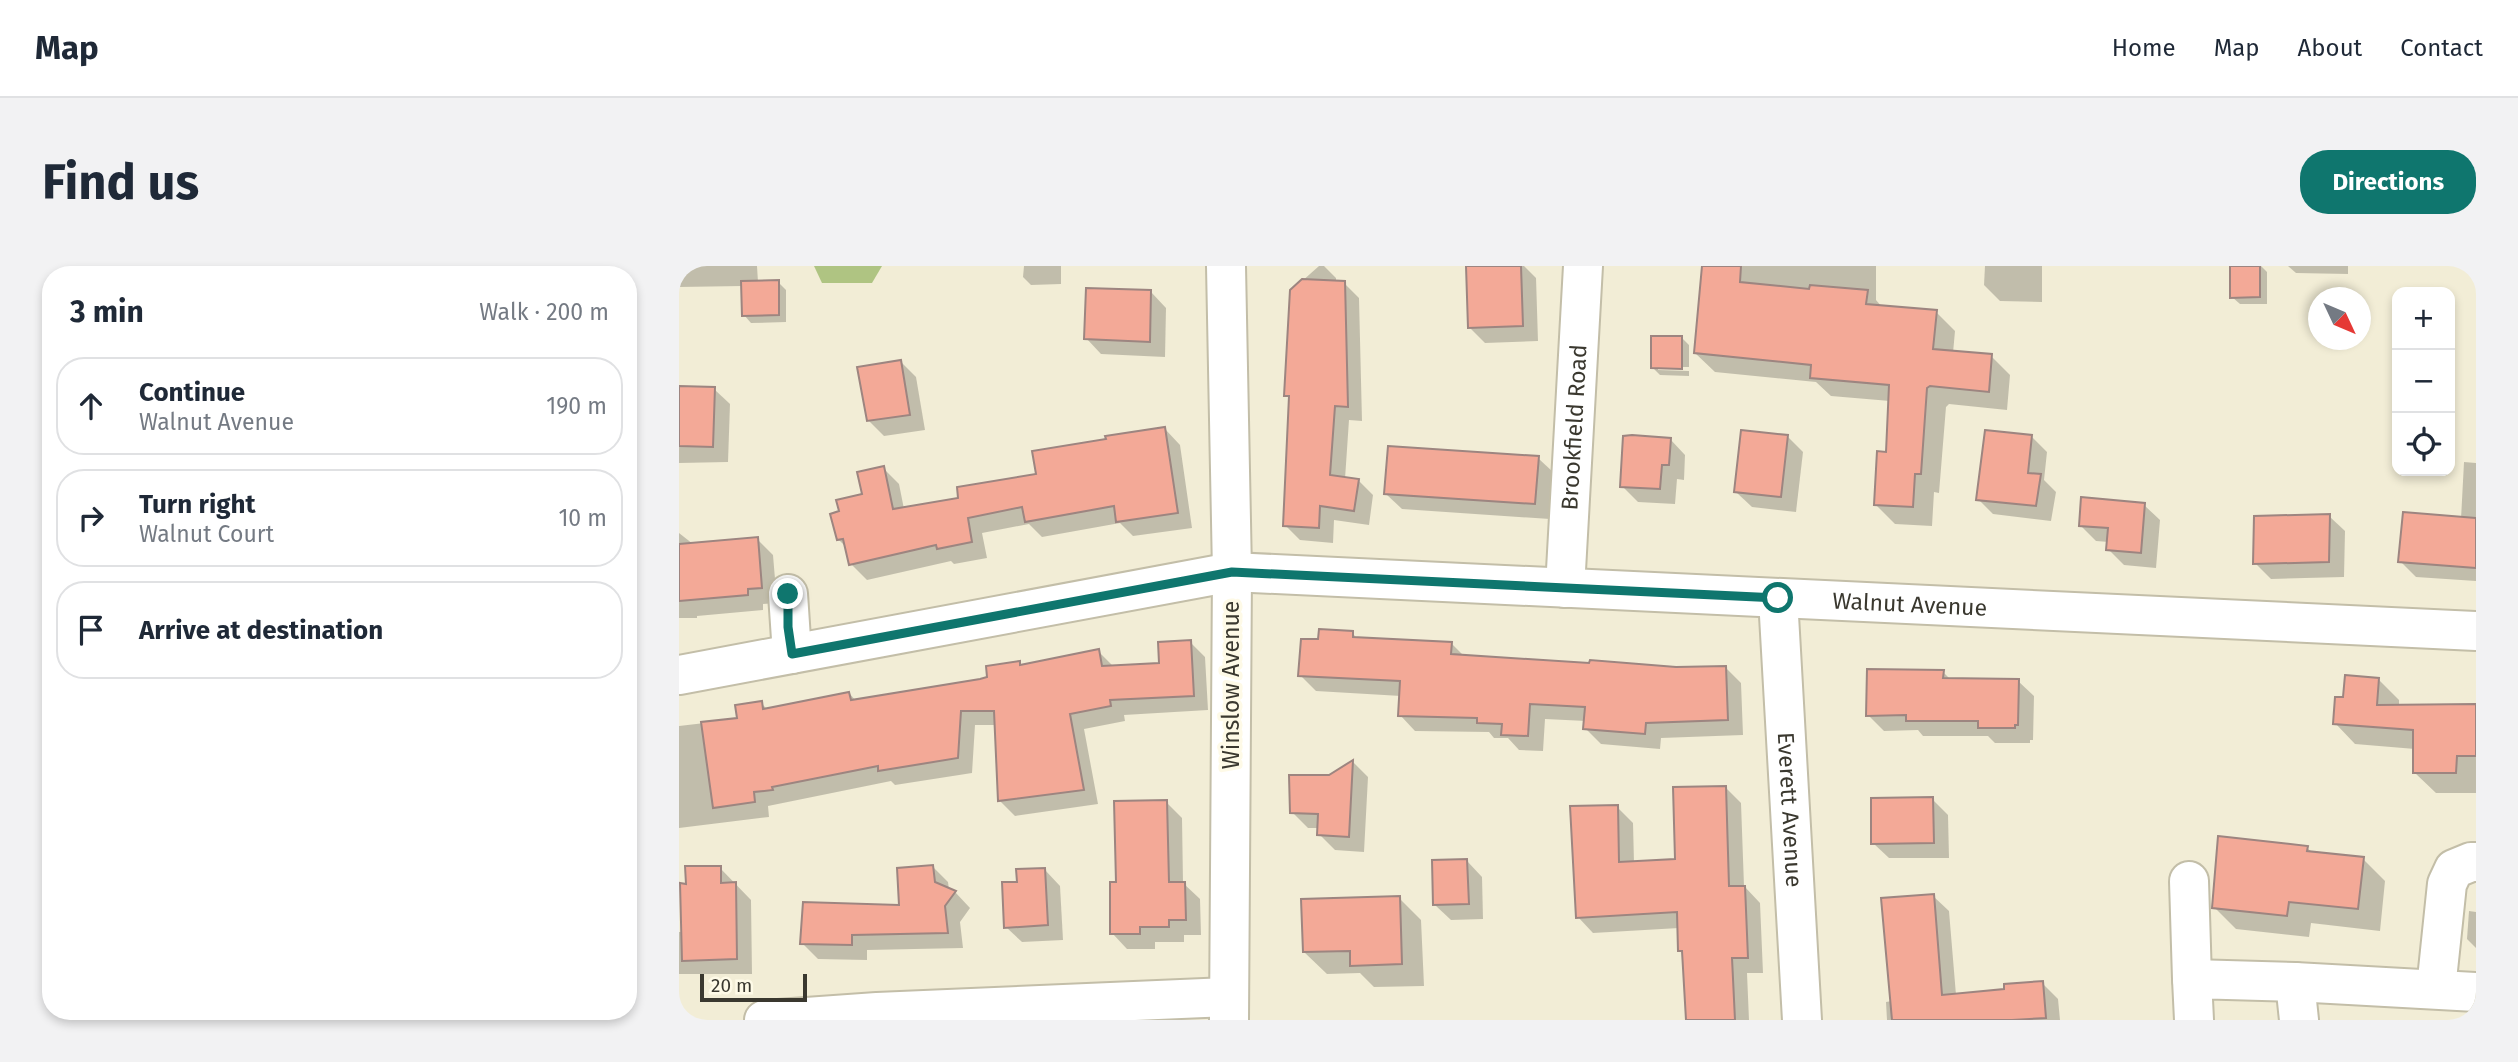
<!DOCTYPE html>
<meta charset="utf-8">
<style>
body{margin:0;font-family:"Fira Sans",sans-serif;background:#f2f2f3;color:#1f2937}
.controls{position:absolute;right:21px;top:21px;display:grid;overflow:hidden;border-radius:14px;box-shadow:0 4px 10px #0003}
.controls button{width:63px;height:63px;display:grid;place-items:center;padding:0;border:0;border-bottom:2px solid #e0e1e3;background:#fff;color:#1f2937;font:35px sans-serif}
.compass{position:absolute;left:1629px;top:21px;width:63px;height:63px;border-radius:50%;background:#fff;box-shadow:0 4px 10px #0003;rotate:134deg}
.scale{position:absolute;left:21px;bottom:18px;width:107px;box-sizing:border-box;padding-left:7px;border:4px solid #3a382f;border-top:0;font-size:19px;line-height:24px;white-space:nowrap;color:#3a382f;-webkit-text-stroke:5px #fefae7;paint-order:stroke}
.stop{position:absolute;width:21px;height:21px;margin:-16px;border:5px solid #0f766e;border-radius:50%;background:#fff}
.stop.end{background:#0f766e;border-color:#fff;box-shadow:0 2px 7px #0008}
.list{margin:0;padding:0;list-style:none}
h2{display:flex;justify-content:space-between;align-items:center;height:91px;margin:0;padding:0 28px;font-size:30px}
h2 small{font-size:23px;font-weight:400;color:#747a83}
.list li{display:grid;grid-template-columns:46px 1fr auto;gap:21px;align-items:center;box-sizing:border-box;height:98px;margin:0 14px 14px;padding:0 14px;border:2px solid #e0e1e3;border-radius:28px}
.list b{display:block;font-size:26px;white-space:nowrap}
.list p{margin:0;font-size:23px;white-space:nowrap;color:#747a83}
.list em{font-size:23px;font-style:normal;color:#747a83}
.icon{flex:none;width:38px;height:38px;fill:none;stroke:currentColor;stroke-width:2;stroke-linecap:round;stroke-linejoin:round}
.map{position:relative;flex:none;width:1797px;height:754px;overflow:hidden;border-radius:28px}
header{display:flex;align-items:center;gap:42px;box-sizing:border-box;height:98px;padding:0 35px;background:#fff;border-bottom:2px solid #e0e1e3}
header strong{font-size:33px}
nav{display:flex;gap:38px;margin-inline-start:auto;font-size:24px}
.intro{display:flex;align-items:center;justify-content:space-between;box-sizing:border-box;height:168px;padding:0 42px}
h1{margin:0;font-size:49px}
.button{padding:18px 32px;border-radius:28px;background:#0f766e;color:#fff;font-size:24px;font-weight:700}
main{display:flex;gap:42px;padding:0 42px}
aside{flex:1;background:#fff;border-radius:28px;box-shadow:0 4px 10px #0003}
.map>svg:first-child{display:block}
</style>
<header>
<strong>Map</strong>
<nav><a>Home</a><a>Map</a><a>About</a><a>Contact</a></nav>
</header>
<div class="intro"><h1>Find us</h1><a class="button">Directions</a></div>
<main>
<aside>
<h2>3 min<small>Walk · 200 m</small></h2>
<ul class="list">
<li><svg class="icon" aria-label="ahead" viewBox="0 0 24 24"><path d="M12 20V5M6 11l6-6 6 6"/></svg><div><b>Continue</b><p>Walnut Avenue</p></div><em>190 m</em></li>
<li><svg class="icon" aria-label="right" viewBox="0 0 24 24"><path d="M7 20v-9h11M14 6l5 5-5 5"/></svg><div><b>Turn right</b><p>Walnut Court</p></div><em>10 m</em></li>
<li><svg class="icon" aria-label="arrive" viewBox="0 0 24 24"><path d="M6 21V4h12l-3 4 3 4H6"/></svg><div><b>Arrive at destination</b></div></li>
</ul>
</aside>
<div class="map">
<svg width="1797" height="754" viewBox="0 0 1797 754">
<rect width="100%" height="100%" fill="#f2edd6"/>
<!-- forest -->
<polygon fill="#afc482" points="135,0 203,0 193,17 143,17"/>
<!-- shadow -->
<g fill="#0003">
<polygon points="0,0 78,0 79,16 99,16 107,24 107,56 72,57 65,49 64,20 0,21"/>
<polygon points="345,0 382,0 382,18 352,19 344,11"/>
<polygon points="640,0 645,0 657,12 657,17 665,17 680,32 683,155 670,154 666,213 679,214 694,229 690,259 655,254 654,277 621,274 606,259 611,133 607,129 613,24"/>
<polygon points="789,0 845,0 857,12 859,75 806,77 790,61"/>
<polygon points="1041,0 1197,0 1197,34 1203,41 1257,46 1276,65 1274,87 1312,90 1331,109 1328,144 1270,138 1267,141 1260,227 1255,226 1253,260 1216,258 1197,239 1208,187 1211,135 1152,130 1137,116 1036,106 1016,87"/>
<polygon points="1306,0 1363,0 1363,36 1321,35 1305,19"/>
<polygon points="1553,0 1582,0 1588,6 1588,38 1561,38 1553,31"/>
<polygon points="1609,0 1669,0 1669,8 1617,7"/>
<polygon points="472,26 487,42 486,91 422,88 407,72"/>
<polygon points="1003,72 1010,79 1010,101 979,101 979,104 1010,105 1010,110 981,109 973,101"/>
<polygon points="221,95 237,111 246,164 205,170 189,154"/>
<polygon points="0,122 35,123 51,138 49,196 0,197"/>
<polygon points="486,163 501,179 513,262 454,270 441,257 363,271 350,258 303,267 308,292 275,298 272,295 188,314 172,298 168,282 159,273 162,247 185,229 204,202 220,218 225,243 281,233 359,209"/>
<polygon points="1108,170 1124,186 1117,246 1073,241 1057,226"/>
<polygon points="1353,171 1368,186 1365,214 1377,226 1372,255 1314,248 1299,233"/>
<polygon points="991,173 1006,189 1005,214 998,213 996,238 959,236 943,220"/>
<polygon points="859,192 875,207 871,253 723,243 707,228"/>
<polygon points="1785,196 1797,197 1797,315 1737,311 1721,295 1782,253"/>
<polygon points="1465,239 1481,254 1477,302 1445,299 1429,283 1430,276 1417,275 1401,259"/>
<polygon points="1650,250 1666,265 1665,311 1592,313 1576,297"/>
<polygon points="0,267 14,278 78,273 94,289 98,337 84,338 84,344 18,350 18,352 0,352"/>
<polygon points="673,367 679,373 772,377 786,391 997,403 1047,402 1062,417 1064,469 982,472 981,483 922,478 906,462 907,455 866,453 864,485 840,484 829,472 815,472 810,466 736,465 721,449 722,430 637,425 621,409 641,375"/>
<polygon points="511,376 526,391 529,444 445,449 446,455 405,463 419,538 336,550 321,535 318,459 296,459 293,507 216,519 212,515 89,540 90,551 0,562 0,460 60,453 82,437 89,444 170,427 177,435 301,415 340,397 343,400 419,385 434,400 482,398"/>
<polygon points="1264,406 1272,414 1339,415 1355,430 1354,474 1351,474 1351,477 1316,477 1309,470 1244,470 1239,464 1205,465 1189,449"/>
<polygon points="1699,413 1720,434 1720,440 1797,440 1797,527 1757,527 1736,507 1736,483 1676,478 1656,457 1665,433"/>
<polygon points="674,496 689,511 685,586 656,584 640,568 640,562 629,562 613,546 650,510"/>
<polygon points="1046,521 1062,537 1065,620 1081,637 1084,707 1068,707 1070,754 1008,754 1005,688 1001,684 1000,662 914,667 899,651 938,541 954,557 955,597 998,595"/>
<polygon points="1253,533 1269,549 1270,592 1210,592 1194,577"/>
<polygon points="487,536 503,552 504,617 521,633 522,669 505,669 505,676 476,676 476,683 448,683 433,667 439,618"/>
<polygon points="1628,582 1634,587 1684,593 1706,615 1701,665 1632,657 1630,671 1557,663 1535,641"/>
<polygon points="788,595 803,611 804,653 772,654 756,639"/>
<polygon points="254,601 269,616 270,624 276,626 291,642 281,656 284,682 188,684 188,694 139,693 123,677 221,641"/>
<polygon points="41,602 72,634 73,708 0,708 0,666 4,666 9,619"/>
<polygon points="366,604 381,620 384,674 343,676 327,661 340,617"/>
<polygon points="1254,630 1270,645 1277,729 1327,725 1363,717 1379,733 1381,754 1208,754 1207,736 1213,735"/>
<polygon points="720,632 742,654 745,720 695,721 681,707 648,708 625,686"/>
<polygon points="1790,645 1797,646 1797,682 1788,673"/>
</g>
<!-- building -->
<g fill="#f3a997" stroke="#9d8580" stroke-width="2">
<polygon points="787,0 842,0 844,60 789,62"/>
<polygon points="1023,0 1062,0 1061,16 1130,23 1131,19 1189,24 1187,38 1258,44 1254,83 1313,88 1310,126 1251,120 1248,122 1242,208 1236,208 1234,241 1195,239 1198,185 1207,186 1210,119 1131,112 1132,99 1015,87"/>
<polygon points="1551,0 1581,0 1581,31 1551,32"/>
<polygon points="623,13 666,15 669,141 656,140 651,209 680,213 675,245 641,240 640,262 604,260 610,130 605,130 611,24"/>
<polygon points="100,14 100,49 63,50 62,15"/>
<polygon points="407,22 472,24 471,76 405,73"/>
<polygon points="972,70 1003,70 1003,103 972,102"/>
<polygon points="222,94 231,149 188,155 178,101"/>
<polygon points="0,120 36,121 34,181 0,180"/>
<polygon points="486,161 499,247 437,256 435,240 346,256 343,241 289,252 293,276 258,283 257,279 170,299 164,273 158,274 151,248 160,245 157,234 183,228 178,206 205,200 214,243 279,232 278,221 357,208 353,185 427,173 426,170"/>
<polygon points="1062,164 1109,169 1102,231 1055,226"/>
<polygon points="1306,164 1353,169 1349,207 1362,208 1357,240 1297,234"/>
<polygon points="953,169 992,172 990,199 983,199 981,223 941,221 944,170"/>
<polygon points="709,180 860,190 856,238 705,228"/>
<polygon points="1402,231 1466,237 1462,287 1427,284 1429,262 1400,260"/>
<polygon points="1724,246 1797,252 1797,302 1719,296"/>
<polygon points="1651,248 1650,296 1574,298 1575,250"/>
<polygon points="79,271 83,322 69,323 69,329 0,335 0,278"/>
<polygon points="640,363 674,365 674,371 773,376 772,388 910,397 911,394 997,401 1047,400 1049,454 967,457 966,468 904,463 906,441 851,438 849,470 822,469 823,458 798,457 798,452 719,450 721,415 619,410 622,373 639,373"/>
<polygon points="512,374 515,430 431,434 432,440 391,448 405,524 319,535 315,445 282,445 279,492 199,505 199,500 93,521 94,524 75,526 76,536 34,542 22,456 58,452 56,439 83,435 84,443 170,426 172,434 301,413 308,411 307,400 341,395 341,399 420,383 423,400 480,397 479,376"/>
<polygon points="1188,403 1265,404 1264,412 1340,413 1339,459 1336,459 1336,462 1299,462 1299,455 1227,455 1227,449 1187,450"/>
<polygon points="1666,409 1700,412 1698,439 1797,438 1797,490 1778,490 1777,507 1734,507 1734,464 1654,458 1656,431 1664,431"/>
<polygon points="674,494 670,571 638,569 639,548 611,547 610,509 650,509"/>
<polygon points="1047,520 1050,620 1066,620 1069,692 1053,692 1056,754 1007,754 1003,685 999,685 998,646 897,652 891,540 939,539 940,596 996,593 994,521"/>
<polygon points="1254,531 1255,577 1192,578 1192,532"/>
<polygon points="488,534 490,616 506,616 507,654 490,654 490,661 461,661 461,668 431,668 431,616 437,616 435,535"/>
<polygon points="1539,570 1629,580 1628,585 1685,591 1679,643 1610,636 1608,650 1533,642"/>
<polygon points="788,593 790,638 754,639 753,594"/>
<polygon points="254,599 256,616 277,625 266,640 269,667 173,669 173,679 121,678 124,636 220,639 218,602"/>
<polygon points="6,600 42,600 42,617 57,616 58,693 3,695 1,617 7,618"/>
<polygon points="366,602 369,659 325,662 323,616 338,616 337,603"/>
<polygon points="1255,628 1263,729 1325,723 1325,718 1364,715 1367,752 1333,754 1213,754 1202,632"/>
<polygon points="721,630 723,698 671,700 671,685 624,686 622,633"/>
</g>
<g fill="none" stroke-linecap="round" stroke-linejoin="round">
<!-- minor casing -->
<g stroke="#c3bea8" stroke-width="42">
<g id="minor">
<polyline points="547,0 553,306 550,754"/>
<path id="s1" d="M886,322L904,0"/>
<polyline points="109,328 113,388"/>
<path id="s2" d="M1099,332L1123,754"/>
<path id="s3" d="M0,409L553,306L1797,365"/>
<polyline points="1510,615 1513,713"/>
<polyline points="1616,716 1620,754"/>
<polyline points="1757,723 1768,618 1775,603 1792,596 1797,596"/>
<polyline points="85,754 198,746 549,731"/>
<polyline points="1515,754 1513,713 1616,716 1797,726"/>
</g>
</g>
<!-- minor -->
<use href="#minor" stroke="#fff" stroke-width="38"/>
</g>
<g fill="none" stroke-linecap="round" stroke-linejoin="round">
<!-- route -->
<polyline stroke="#0f766e" stroke-width="9" points="109,328 109,361 113,388 553,306 1099,332"/>
</g>
<g text-anchor="middle" stroke-width="7" stroke-linejoin="round" paint-order="stroke">
<!-- street labels -->
<g font-size="23" fill="#3a382f" stroke="#fefae7">
<text dy="8" stroke="none"><textPath href="#s1" startOffset="161">Brookfield Road</textPath></text>
<text dy="8" stroke="none"><textPath href="#s3" startOffset="1241">Walnut Avenue</textPath></text>
<text transform="translate(552 419) rotate(-90)" y="8">Winslow Avenue</text>
<text dy="8" stroke="none"><textPath href="#s2" startOffset="212">Everett Avenue</textPath></text>
</g>
</g>
</svg>
<div class="controls">
<button>+</button>
<button>−</button>
<button><svg class="icon" aria-label="locate" viewBox="0 0 24 24"><circle cx="12" cy="12" r="6"/><path d="M12 2v4M12 18v4M2 12h4M18 12h4"/></svg></button>
</div>
<svg class="compass" viewBox="-18 -18 36 36"><path d="M0-13l5 13h-10z" fill="#e53935"/><path d="M0 13l5-13h-10z" fill="#747a83"/></svg>
<div class="scale">20 m</div>
<div class="stop" style="left:1099px;top:332px"></div>
<div class="stop end" style="left:109px;top:328px"></div>
</div>
</main>
